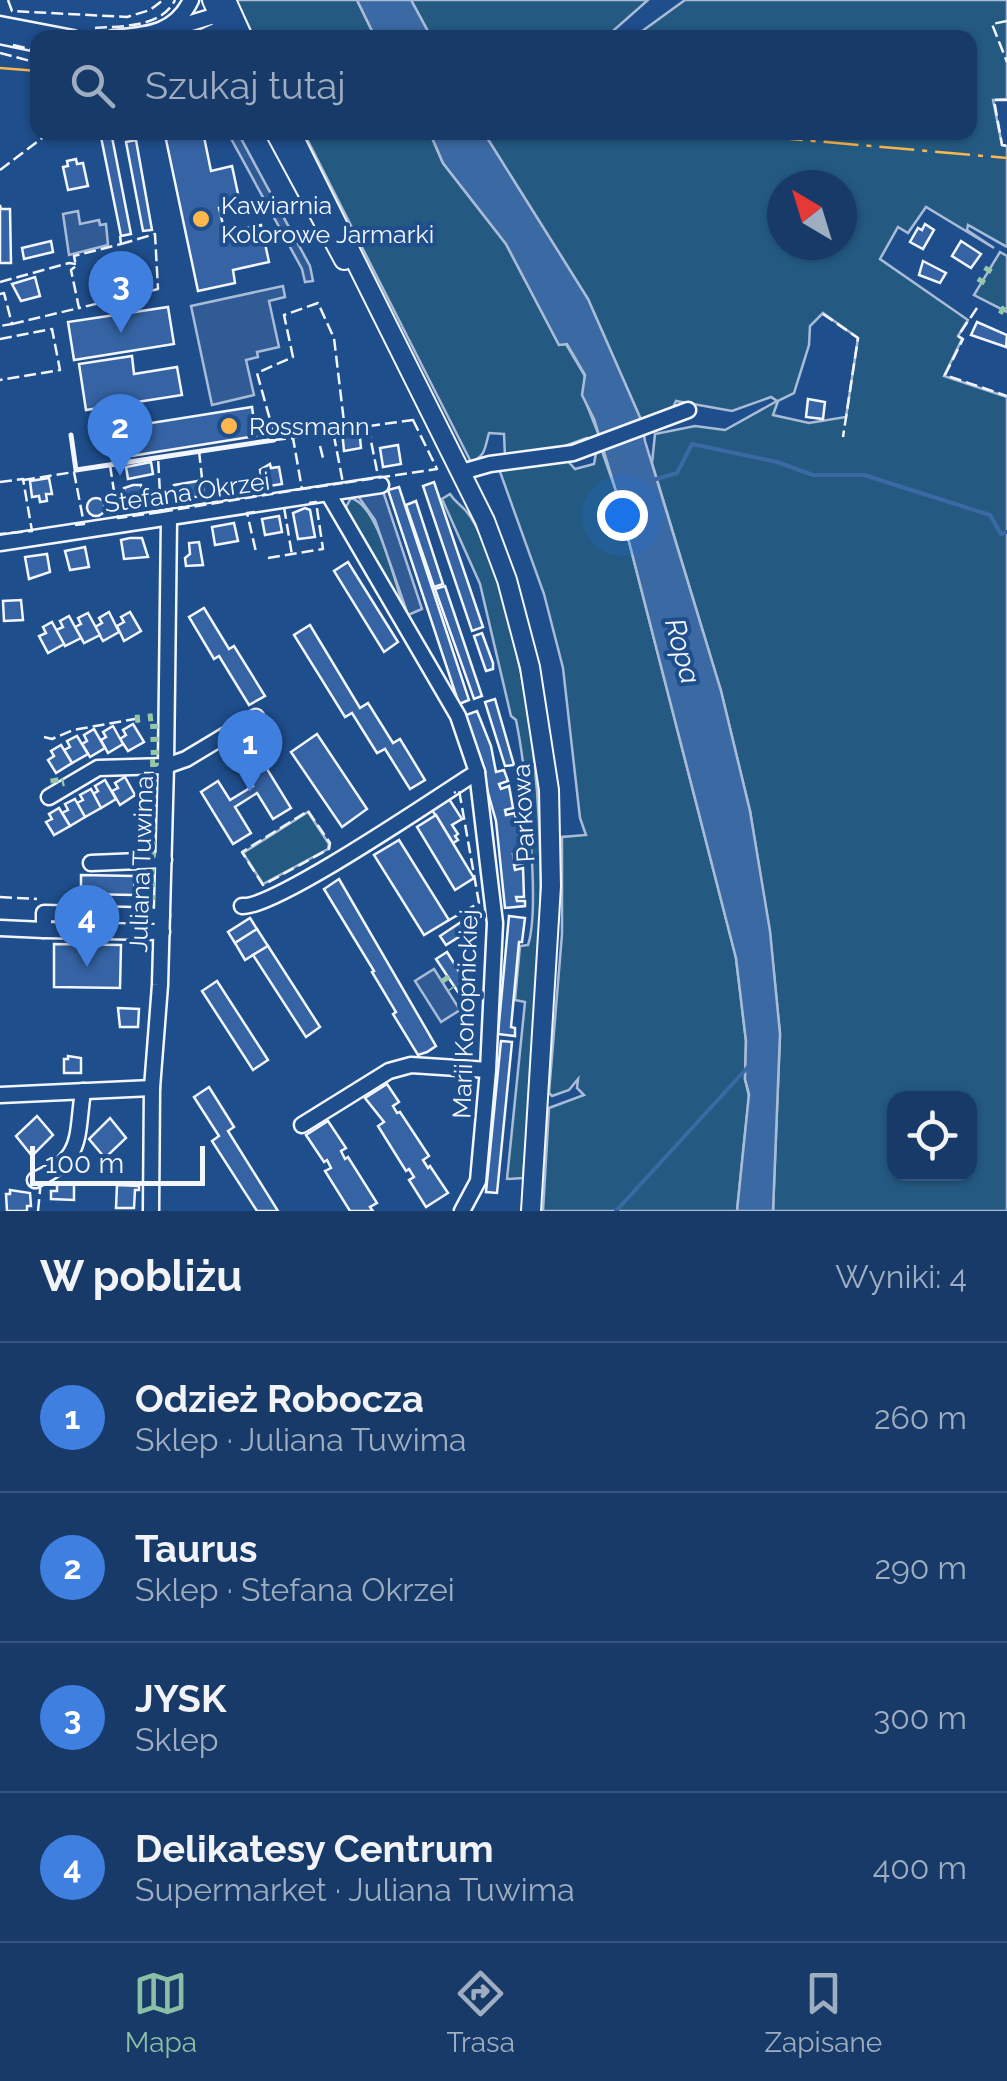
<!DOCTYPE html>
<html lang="pl">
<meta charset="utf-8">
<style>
body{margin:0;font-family:Raleway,sans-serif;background:#20416f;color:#f1f3f6}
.controls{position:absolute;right:30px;bottom:30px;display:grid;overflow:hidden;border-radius:20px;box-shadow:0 2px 8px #0004}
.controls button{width:90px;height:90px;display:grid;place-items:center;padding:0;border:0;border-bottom:2px solid #36547d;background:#173a69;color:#f1f3f6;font:50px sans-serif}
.compass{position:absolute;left:767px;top:170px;width:90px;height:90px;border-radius:50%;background:#173a69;box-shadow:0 2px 8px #0004;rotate:322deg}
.scale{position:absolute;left:30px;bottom:25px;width:175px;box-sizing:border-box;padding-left:10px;border:5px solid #f2f6ff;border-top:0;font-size:28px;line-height:35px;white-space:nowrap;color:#f2f6ff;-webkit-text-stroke:8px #1f4e8c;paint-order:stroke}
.you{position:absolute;left:622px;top:515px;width:35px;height:35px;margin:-25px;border:8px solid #fff;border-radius:50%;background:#1a73e8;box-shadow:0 0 0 15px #1a73e833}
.badge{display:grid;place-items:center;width:65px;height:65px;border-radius:50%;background:#8abfa5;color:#fff;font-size:32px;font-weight:700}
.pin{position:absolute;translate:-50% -82px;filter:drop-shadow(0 2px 5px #0008)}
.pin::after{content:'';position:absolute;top:52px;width:35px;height:30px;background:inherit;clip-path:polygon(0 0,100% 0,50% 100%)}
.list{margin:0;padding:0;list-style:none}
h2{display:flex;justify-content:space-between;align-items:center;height:130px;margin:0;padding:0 40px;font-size:42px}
h2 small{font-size:32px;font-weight:400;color:#9eadc0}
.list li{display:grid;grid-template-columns:65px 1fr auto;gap:30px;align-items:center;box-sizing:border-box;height:150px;padding:0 40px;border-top:2px solid #36547d}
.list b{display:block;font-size:38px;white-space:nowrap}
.list p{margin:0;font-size:32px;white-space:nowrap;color:#9eadc0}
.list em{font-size:32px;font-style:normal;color:#9eadc0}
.icon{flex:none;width:55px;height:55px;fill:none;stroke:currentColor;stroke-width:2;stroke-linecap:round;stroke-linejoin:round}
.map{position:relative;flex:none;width:1007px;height:1211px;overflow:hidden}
.search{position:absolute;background:#173a69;box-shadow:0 2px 8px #0004;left:30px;right:30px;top:30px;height:110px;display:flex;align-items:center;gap:25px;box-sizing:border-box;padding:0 35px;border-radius:20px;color:#9eadc0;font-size:38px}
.sheet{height:730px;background:#173a69}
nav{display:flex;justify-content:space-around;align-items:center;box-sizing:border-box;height:140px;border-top:2px solid #36547d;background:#173a69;font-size:28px;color:#9eadc0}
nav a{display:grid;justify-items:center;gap:5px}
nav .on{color:#8abfa5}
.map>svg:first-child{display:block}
</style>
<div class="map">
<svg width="1007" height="1211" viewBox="0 0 1007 1211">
<rect width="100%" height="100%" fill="#1f4e8c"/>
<!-- green -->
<g fill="#245a82" stroke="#a8bbd7" stroke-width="2.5" fill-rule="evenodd">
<polygon points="236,0 357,0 375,37 254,37"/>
<polygon points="411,0 648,0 605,38 431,37"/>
<path d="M685,0H1007V99L993,100L1002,145L1007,146V247L968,225L967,230L994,248L926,207L908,233L898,227L880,259L968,320L958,336L962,339L944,376L1007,397V1211H773L780,1034L770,934L750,811L721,691L652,463L655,434L695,426L725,430L777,401L771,397L732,411L676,401L672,410L642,422L588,299L484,133L970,132V38L634,37ZM782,185H842V245H782ZM823,313L858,338L846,417L809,423L773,415L778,401L794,393L809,345L810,326ZM894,1098H970V1174H894Z"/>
<path d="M304,133H430L443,163L506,244L559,345L566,344L585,376L583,395L600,438L591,441L587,438L567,445L563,450L505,456L504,434L489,433C485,446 486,457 471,462Z"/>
<polygon points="1000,252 1007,256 1007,312 974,295"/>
<polygon points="602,451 616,491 736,958 746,1041 745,1079 749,1096 737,1211 543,1211 549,1108 584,1095 577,1088 578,1079 569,1090 552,1096 549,1093 562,934 562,837 586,835 580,818 563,668 544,594 499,469 566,459 575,469 594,464 596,453"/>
<path d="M450,494C455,502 460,504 466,511C473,519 480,534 484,544C498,577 507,612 515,646C557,823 538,998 523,1178L507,1179L525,1002L515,1000L520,946L528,945C541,906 525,764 516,720L511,716L480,584L442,499Z"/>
<path d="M351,498C379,506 394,581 404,608L349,514L346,507Z"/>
<polygon points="308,812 329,844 328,849 263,884 243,853"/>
</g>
<!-- parking -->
<g fill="#305b95" stroke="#a8bbd7" stroke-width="2.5">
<polygon points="228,133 238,133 310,266 313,281 305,282 302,269"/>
<polygon points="78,211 80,224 99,220 100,225 106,224 108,245 69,255 63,214"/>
<polygon points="283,286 285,297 269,301 279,347 257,352 258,357 246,360 254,395 212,405 191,306"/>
<polygon points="381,485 422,609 408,615 375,520 353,489"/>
<polygon points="434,969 460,1010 441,1022 415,981"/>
</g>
<!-- water -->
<g fill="#3b69a3" stroke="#a8bbd7" stroke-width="2.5">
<polygon points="357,0 411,0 431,37 375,37"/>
<polygon points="430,133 484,133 588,299 642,422 645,441 721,691 750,811 770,931 780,1034 773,1211 737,1211 749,1094 745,1079 746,1041 736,958 616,491 594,419 582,395 585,375 567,344 559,345 506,244 443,163"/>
</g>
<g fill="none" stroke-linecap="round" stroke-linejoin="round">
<!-- stream -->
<g stroke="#3b69a3" stroke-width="4">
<polyline points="653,480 677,473 692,444 777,462 813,475 864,475 990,515 1001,534 1007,532"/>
<polyline points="616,1211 748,1067"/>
</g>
</g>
<!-- building -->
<g fill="#3563a3" stroke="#f2f6ff" stroke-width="2.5">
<polygon points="100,132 111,132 131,234 121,236"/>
<polygon points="176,132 203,132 211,171 232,166 240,203 219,208 225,233 261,225 269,262 233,270 235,283 198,291 165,135"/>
<polygon points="136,140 152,230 143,231 126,142"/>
<polygon points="76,159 77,164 83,163 88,186 68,190 63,167 68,166 67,161"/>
<polygon points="0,205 1,209 10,209 11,263 0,263"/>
<polygon points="925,224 934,230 923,249 910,242 918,228 922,230"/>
<polygon points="51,241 53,252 24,259 22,248"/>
<polygon points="961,241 981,254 971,268 952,256"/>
<polygon points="923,261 946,273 940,283 919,275"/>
<polygon points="35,277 40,296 21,301 12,284"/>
<polygon points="168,307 174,344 74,360 68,322"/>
<polygon points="977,322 1007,335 1006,347 971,335"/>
<polygon points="132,356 134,374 177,367 182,395 86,410 79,364"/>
<polygon points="808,399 825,402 823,419 806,417"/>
<polygon points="252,407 256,436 131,456 126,427"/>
<polygon points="359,428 361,448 344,451 342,430"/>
<polygon points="398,445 401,464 383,467 380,448"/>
<polygon points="151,462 153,474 128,479 126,467"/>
<polygon points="270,464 271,468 279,467 282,484 263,487 260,470"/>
<polygon points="49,478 52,494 46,494 47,501 40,502 39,496 32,497 30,481"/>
<polygon points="198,481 201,496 177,500 174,485"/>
<polygon points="434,482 483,627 472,631 423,486"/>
<polygon points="133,485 141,485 144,506 127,509 124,488"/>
<polygon points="399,487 469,700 459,704 388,490"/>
<circle cx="96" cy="507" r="9"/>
<polygon points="416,501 443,584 434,587 406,505"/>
<polygon points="305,508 310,510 315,537 298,539 293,513"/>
<polygon points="279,516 282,532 265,535 262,519"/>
<polygon points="234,523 238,541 215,545 212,527"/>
<polygon points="130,538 142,538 148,557 124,559 121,540"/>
<polygon points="199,542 203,565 186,566 185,558 190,554 189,543"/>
<polygon points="85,547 89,567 70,570 65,551"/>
<polygon points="47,554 50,572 29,579 25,557"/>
<polygon points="348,562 398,642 384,652 334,571"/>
<polygon points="445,586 482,696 474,699 435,589"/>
<polygon points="21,600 23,620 4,621 3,601"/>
<polygon points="204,608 229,649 234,646 265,696 249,705 219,656 214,659 189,617"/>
<polygon points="109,612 119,632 103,641 95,627 102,623 99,618"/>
<polygon points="130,612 141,631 124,641 117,626 124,622 121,617"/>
<polygon points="88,613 100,635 84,643 75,627 81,624 78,618"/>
<polygon points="69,616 81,638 65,646 56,630 63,627 60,621"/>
<polygon points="52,622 64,644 48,653 39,636 46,633 43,627"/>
<polygon points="310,625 360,708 368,703 393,743 400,739 425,780 410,789 385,749 377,753 352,713 345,717 294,635"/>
<polygon points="482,633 493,663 493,669 486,671 474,636"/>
<polygon points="495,699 514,765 505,766 485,702"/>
<polygon points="477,711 491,746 496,772 504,770 508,781 499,784 501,789 509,786 513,808 505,810 506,815 515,813 521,852 513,854 514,859 522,858 523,863 514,865 515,870 523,868 524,897 516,897 517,901 525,901 525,906 505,908 496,821 466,715"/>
<polygon points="133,724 144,742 128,751 120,739 126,735 123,730"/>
<polygon points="113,726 123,744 108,753 101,740 106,737 103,732"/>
<polygon points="94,729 105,748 90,757 82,744 87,741 84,735"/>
<polygon points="317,734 367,809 342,827 291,752"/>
<polygon points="77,736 88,754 72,763 64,750 70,747 67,741"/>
<polygon points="61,745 72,763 56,773 48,760 54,756 51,751"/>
<polygon points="259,756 291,808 273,819 257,793 235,807 251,833 233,844 201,792 218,781 230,800 253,786 241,767"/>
<polygon points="125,777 135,795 120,805 112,791 118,788 115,783"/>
<polygon points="105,780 116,799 101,808 93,794 98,791 95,786"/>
<polygon points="91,789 101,808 85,817 77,803 83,800 80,795"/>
<polygon points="75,799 85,817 70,826 62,813 68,810 65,804"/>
<polygon points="449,799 462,819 452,825 458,834 455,836 458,840 453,843 432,810"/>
<polygon points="59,808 70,826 54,835 46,822 52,819 49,814"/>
<polygon points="436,815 474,878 455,890 417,827"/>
<polygon points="399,840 449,920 424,935 374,855"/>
<polygon points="81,875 135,876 134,895 81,894"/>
<polygon points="339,879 436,1046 427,1052 418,1055 393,1014 396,1012 372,972 374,971 324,889"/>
<polygon points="509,916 525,918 522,942 519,942 511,1027 515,1028 515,1036 498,1034"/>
<polygon points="250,918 257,929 235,943 228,932"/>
<polygon points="467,918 473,928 446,945 440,936"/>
<polygon points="257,929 268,946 245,960 235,943"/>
<polygon points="54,944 121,945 120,988 54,987"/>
<polygon points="268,946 320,1027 306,1037 253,955"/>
<polygon points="447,952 468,986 458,992 436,959"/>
<polygon points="217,981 268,1060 253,1070 202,991"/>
<polygon points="118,1008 139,1009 138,1027 120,1027"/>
<polygon points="501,1041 512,1042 497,1193 486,1192"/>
<polygon points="68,1056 81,1058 81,1073 64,1073 64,1059 68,1059"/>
<polygon points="387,1084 399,1102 393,1106 397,1113 400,1112 429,1156 423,1160 428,1168 430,1166 448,1193 426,1207 409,1180 414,1177 409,1169 406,1171 378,1126 384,1122 365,1098"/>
<polygon points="209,1087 234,1127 228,1131 278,1211 257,1211 212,1141 219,1136 194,1097"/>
<polygon points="37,1116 53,1135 32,1156 16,1136"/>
<polygon points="110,1118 126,1138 105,1158 89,1139"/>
<polygon points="328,1121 346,1148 341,1151 345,1159 348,1157 377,1203 370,1207 373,1211 350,1211 325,1171 331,1168 327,1160 324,1162 306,1135"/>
<polygon points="57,1183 74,1183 74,1200 51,1199 51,1191 57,1191"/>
<polygon points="117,1185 139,1186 139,1190 135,1190 134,1208 116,1208"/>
<polygon points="10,1190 30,1193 31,1206 27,1206 27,1211 7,1211 6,1194 10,1194"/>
</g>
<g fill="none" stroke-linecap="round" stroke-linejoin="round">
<!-- minor casing -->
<g stroke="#f2f6ff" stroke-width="19">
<g id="minor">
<polyline points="0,24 73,38"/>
<polyline points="171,29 227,12"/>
<polyline points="0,36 38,44"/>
<path d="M113,38C146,35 175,34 191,0"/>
<polyline points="200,38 224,27 227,20"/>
<polyline points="462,472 490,464 573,453 688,410"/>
<polyline points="328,493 458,716 477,772 495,923 488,1070 478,1181 462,1211"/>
<polyline points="0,543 381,485"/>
<polyline points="49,797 98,768 166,766 186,759 256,717"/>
<polyline points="91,863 164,860"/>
<path d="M242,906C274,909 439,796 477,772"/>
<polyline points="162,916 44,913 44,930 162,932"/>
<polyline points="0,928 44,930"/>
<polyline points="0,1095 152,1088"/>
<polyline points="302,1125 389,1071 411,1065 488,1070"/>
<path d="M35,1180C84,1158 76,1139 83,1091"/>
<polyline points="151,1211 152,1088 160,985 166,766 169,519"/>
</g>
</g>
<!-- major casing -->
<g stroke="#f2f6ff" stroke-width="22">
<g id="major">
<polyline points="212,0 229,38"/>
<polyline points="226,0 243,38"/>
<polyline points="275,132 344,260"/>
<polyline points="291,132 485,521 507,580 530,667 549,790 551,886 531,1211"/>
</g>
</g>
<!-- minor -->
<use href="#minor" stroke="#1f4e8c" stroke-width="14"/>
<!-- major -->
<use href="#major" stroke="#1f4e8c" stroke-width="18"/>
<!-- hedge -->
<g stroke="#97c8a6" stroke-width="8" stroke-dasharray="5 8" stroke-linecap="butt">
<polyline points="980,283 992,263"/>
<polyline points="1000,309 1007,313"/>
<polyline points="135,719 154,717 155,763 149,763"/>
<polyline points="54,778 55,784 64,782"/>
<polyline points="145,791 152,796 152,855 146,855"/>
<polyline points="151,900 151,869"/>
<polyline points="444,977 452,989"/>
</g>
<!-- fence -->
<g stroke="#f2f6ff" stroke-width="2.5" stroke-dasharray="12 5" stroke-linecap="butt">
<polyline points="8,0 12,11 127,17 150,10 163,0"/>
<polyline points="1007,21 992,24 1007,62"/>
<path d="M95,28C122,26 161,28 175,0"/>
<polyline points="72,34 117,33"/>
<polyline points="13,45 38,51"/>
<polyline points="0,53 38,63"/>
<polyline points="1007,100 994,100 1002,145 1007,146"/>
<polyline points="0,170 50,132"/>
<polyline points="120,236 121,244 74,256 76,266 71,270 79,308 158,289 155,234 121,244"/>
<polyline points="0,282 69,263 76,264"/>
<polyline points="0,294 4,293 12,324 0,326"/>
<polyline points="977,308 958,336 963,339 945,375 1007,396"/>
<polyline points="823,314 858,338 843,437"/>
<polyline points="12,324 79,308"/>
<polyline points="0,339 52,329 60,370 0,380"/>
<polygon points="413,420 437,469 343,483 333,431"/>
<polyline points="368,426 378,476"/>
<polyline points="274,434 257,373 293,357 284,315 318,303 334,338 344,422 339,430"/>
<polyline points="293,438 316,434"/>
<polyline points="274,440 293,438 302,489 343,483"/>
<polyline points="320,446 323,458"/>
<polyline points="199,451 205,505"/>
<polyline points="110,465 118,518 161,512 158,457"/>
<polyline points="23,480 74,472 84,524 75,525"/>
<polyline points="0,482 23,479 32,531 0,534"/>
<polyline points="284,507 292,555"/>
<polyline points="161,512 302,489"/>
<polyline points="255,512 247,513 256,552"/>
<polyline points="268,558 323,549 316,502 309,503"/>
<polyline points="44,737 52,739 73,730 135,719"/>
<polyline points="144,773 153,773 152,794"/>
<polygon points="308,811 330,843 329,849 263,885 242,852"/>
<polyline points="0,897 37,899"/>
<polyline points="449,920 479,903 459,790 454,793"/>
<polyline points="38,1211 41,1180"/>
</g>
<!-- wall -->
<polyline stroke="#f2f6ff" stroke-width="5" points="71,435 76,470 274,440 274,434"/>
<!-- power -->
<g stroke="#ffb74d" stroke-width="2.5" stroke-dasharray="35 8 5 8" stroke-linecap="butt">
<polyline points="0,68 38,71"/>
<polyline points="712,132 1007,158"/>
</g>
</g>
<!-- markers -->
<g fill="#ffb74d" stroke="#1f4e8c" stroke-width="4">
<circle cx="201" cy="219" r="10"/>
<circle cx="229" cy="426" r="10"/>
</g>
<g text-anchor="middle" stroke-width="8" stroke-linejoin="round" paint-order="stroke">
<!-- poi labels -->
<g font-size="25" fill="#f2f6ff" stroke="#1f4e8c" text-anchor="start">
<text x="221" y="214">Kawiarnia<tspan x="221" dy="29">Kolorowe Jarmarki</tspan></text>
<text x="249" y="435">Rossmann</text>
</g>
<!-- street labels -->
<g font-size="25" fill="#f2f6ff" stroke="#1f4e8c">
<text transform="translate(187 492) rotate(-8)" y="9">Stefana Okrzei</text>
<text transform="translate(523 813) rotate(-93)" y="9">Parkowa</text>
<text transform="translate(141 864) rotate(-88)" y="9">Juliana Tuwima</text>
<text transform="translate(465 1014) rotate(-88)" y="9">Marii Konopnickiej</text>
</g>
<!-- water labels -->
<g font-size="28" font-style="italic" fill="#f2f6ff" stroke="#1f4e8c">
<text transform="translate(683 651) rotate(75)" y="10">Ropa</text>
</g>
</g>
</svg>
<div class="controls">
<button><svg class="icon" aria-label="locate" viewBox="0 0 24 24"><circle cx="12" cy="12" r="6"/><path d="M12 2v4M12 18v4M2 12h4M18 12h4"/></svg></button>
</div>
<svg class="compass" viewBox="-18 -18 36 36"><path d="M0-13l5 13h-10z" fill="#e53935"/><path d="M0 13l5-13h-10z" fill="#9eadc0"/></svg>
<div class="scale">100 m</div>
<div class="you"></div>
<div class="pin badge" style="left:250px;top:792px;background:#3f7fe0">1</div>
<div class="pin badge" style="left:120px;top:476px;background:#3f7fe0">2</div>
<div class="pin badge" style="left:121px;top:333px;background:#3f7fe0">3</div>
<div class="pin badge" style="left:87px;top:967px;background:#3f7fe0">4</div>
<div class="search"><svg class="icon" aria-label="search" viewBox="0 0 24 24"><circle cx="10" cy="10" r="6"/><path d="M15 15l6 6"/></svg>Szukaj tutaj</div>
</div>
<section class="sheet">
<h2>W pobliżu<small>Wyniki: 4</small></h2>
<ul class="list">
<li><span class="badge" style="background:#3f7fe0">1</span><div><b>Odzież Robocza</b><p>Sklep · Juliana Tuwima</p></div><em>260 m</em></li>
<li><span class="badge" style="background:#3f7fe0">2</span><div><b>Taurus</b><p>Sklep · Stefana Okrzei</p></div><em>290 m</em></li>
<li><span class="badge" style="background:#3f7fe0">3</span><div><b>JYSK</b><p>Sklep</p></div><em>300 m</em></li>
<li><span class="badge" style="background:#3f7fe0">4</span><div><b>Delikatesy Centrum</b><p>Supermarket · Juliana Tuwima</p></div><em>400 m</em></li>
</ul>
</section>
<nav>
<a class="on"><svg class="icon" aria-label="map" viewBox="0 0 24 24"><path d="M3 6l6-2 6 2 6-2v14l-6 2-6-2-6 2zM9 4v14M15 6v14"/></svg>Mapa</a>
<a><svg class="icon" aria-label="directions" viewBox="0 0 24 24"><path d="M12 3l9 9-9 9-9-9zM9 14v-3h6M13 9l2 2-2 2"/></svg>Trasa</a>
<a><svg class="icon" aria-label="saved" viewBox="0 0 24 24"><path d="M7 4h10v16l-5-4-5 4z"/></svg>Zapisane</a>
</nav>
